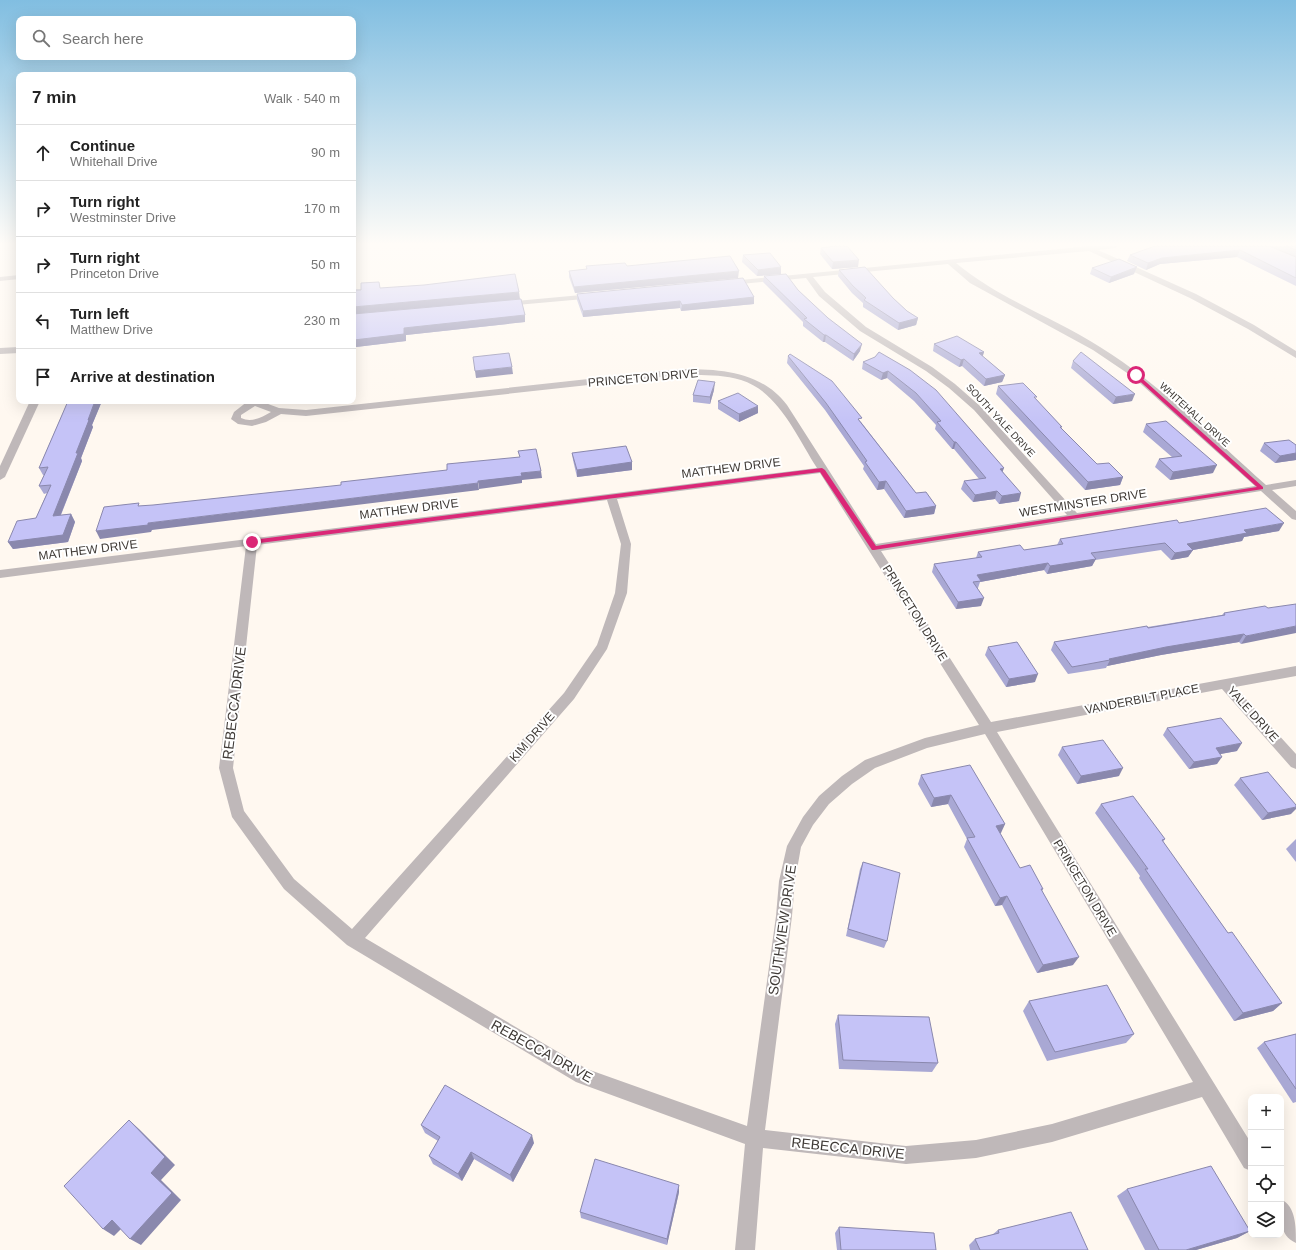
<!DOCTYPE html>
<meta charset="utf-8">
<style>
body{margin:0;font-family:Arial,sans-serif;background:#f6f6f6;color:#222}
.controls{position:absolute;right:12px;bottom:12px;display:grid;overflow:hidden;border-radius:8px;box-shadow:0 4px 16px #0002}
.controls button{width:36px;height:36px;display:grid;place-items:center;padding:0;border:0;border-bottom:1px solid #e0e0e0;background:#fff;color:#222;font:20px sans-serif}
.stop{position:absolute;width:12px;height:12px;margin:-9px;border:3px solid #db2777;border-radius:50%;background:#fff}
.stop.end{background:#db2777;border-color:#fff;box-shadow:0 1px 4px #0008}
.list{margin:0;padding:0;list-style:none}
h2{display:flex;justify-content:space-between;align-items:center;height:52px;margin:0;padding:0 16px;font-size:17px}
h2 small{font-size:13px;font-weight:400;color:#767676}
.list li{display:grid;grid-template-columns:26px 1fr auto;gap:12px;align-items:center;box-sizing:border-box;height:56px;padding:0 16px;border-top:1px solid #e0e0e0}
.list b{display:block;font-size:15px;white-space:nowrap}
.list p{margin:0;font-size:13px;white-space:nowrap;color:#767676}
.list em{font-size:13px;font-style:normal;color:#767676}
.icon{flex:none;width:22px;height:22px;fill:none;stroke:currentColor;stroke-width:2;stroke-linecap:round;stroke-linejoin:round}
.map{position:relative;flex:none;width:1296px;height:1250px;overflow:hidden}
.search{position:absolute;background:#fff;box-shadow:0 4px 16px #0002;left:16px;top:16px;width:340px;height:44px;display:flex;align-items:center;gap:10px;box-sizing:border-box;padding:0 14px;border-radius:8px;color:#767676;font-size:15px}
.panel{position:absolute;background:#fff;box-shadow:0 4px 16px #0002;left:16px;top:72px;width:340px;height:332px;border-radius:8px}
.map>svg:first-child{display:block}
</style>
<div class="map">
<svg width="1296" height="1250" viewBox="0 0 1296 1250">
<rect width="100%" height="100%" fill="#fff8f0"/>
<g fill="none" stroke-linecap="round" stroke-linejoin="round">
<!-- minor -->
<g fill="#bfb8b9" fill-rule="evenodd">
<path d="M1090,246H1118L1115,248L1098,250L1196,294L1254,325L1296,351V358L1248,329L1190,298L1089,251L956,263C999,299 1053,317 1100,347C1161,385 1212,437 1266,485L1296,480V486L1272,490L1296,511V520L1292,519L1261,491L881,551L991,722L1296,666V676L1235,687L1296,754V769L1291,767L1222,689L997,732L1251,1143V1171L1244,1168L1202,1097L1052,1142L976,1158L906,1164L763,1148L755,1250H735L745,1144L576,1082L347,945L284,889L232,817L219,768L246,546L0,578V570L817,468C797,437 778,391 741,380C721,374 700,375 680,375L306,416L281,414L266,422L252,426L238,424L231,419L234,412L248,401H260L279,408L306,410L680,369C720,369 761,371 787,405L876,544L1067,515L974,410L949,388L926,371L860,331L819,296L806,278L730,285L726,283L730,281ZM948,264L970,283L1093,350L1133,377L1255,486L1077,513L980,406L955,384L932,367L866,327L825,292L813,277ZM255,406L271,412C262,417 252,423 241,418V415ZM820,473L979,725L925,738L865,760L842,776L819,796L803,817L787,846L779,881L776,916L747,1126L587,1069L365,938L574,699L607,649L627,593L631,544L617,499ZM607,500L621,544L615,593L597,645L564,693L352,929L294,879L244,811L233,768L257,545ZM985,734L1193,1082L1052,1124L976,1140L906,1146L765,1130L792,916L795,881L801,847L813,825L829,804L852,784L875,768L927,748Z"/>
<polygon points="19,275 19,279 0,281 0,277"/>
<polygon points="592,294 595,294 595,298 505,306 501,304 505,302"/>
<polygon points="19,347 19,353 0,354 0,348"/>
<polygon points="30,401 40,401 5,477 0,480 0,466"/>
<path d="M1281,1199C1296,1207 1296,1226 1296,1243C1278,1235 1281,1216 1281,1199Z"/>
</g>
</g>
<!-- wall -->
<g fill="#a9a8d4">
<polygon points="1155,246 1296,246 1296,286 1237,257 1160,264 1146,270 1127,261 1130,255"/>
<polygon points="821,248 858,267 832,269 820,254"/>
<polygon points="743,255 781,274 757,276 742,262"/>
<polygon points="586,266 627,266 738,278 575,293 569,277 569,271 586,269"/>
<polygon points="1092,268 1134,274 1109,283 1090,274"/>
<polygon points="839,270 893,298 907,311 918,318 916,325 898,330 863,307 863,303 852,293 838,276"/>
<polygon points="764,276 798,290 860,351 853,361 825,342 823,342 803,326 803,322 763,282"/>
<polygon points="381,288 520,299 525,322 406,335 406,341 356,347 355,344 353,344 353,290"/>
<polygon points="577,294 754,297 754,304 681,311 680,308 583,317 577,300"/>
<polygon points="934,344 984,352 982,356 1005,375 1002,382 984,386 962,366 959,367 933,351"/>
<polygon points="879,352 1003,472 1019,501 999,504 995,499 973,502 961,489 964,481 979,479 954,449 952,449 935,429 936,425 914,401 887,378 881,380 862,369 863,362 875,357"/>
<polygon points="788,356 861,422 916,493 936,506 934,514 904,518 884,489 877,490 863,469 864,466 825,410 787,363"/>
<polygon points="1073,361 1132,401 1113,404 1071,368"/>
<polygon points="998,386 1036,399 1061,428 1097,464 1123,477 1120,485 1085,490 996,394"/>
<polygon points="714,390 710,404 693,402 693,395"/>
<polygon points="68,401 102,401 92,425 93,427 81,458 82,461 61,515 71,514 75,522 68,542 13,549 8,542 36,518 47,493 44,494 39,486 44,475 43,475 39,468 62,415"/>
<polygon points="718,401 758,413 739,422 718,409"/>
<polygon points="1146,424 1213,473 1170,480 1155,467 1159,459 1172,457 1143,432"/>
<polygon points="1264,443 1296,445 1296,460 1275,463 1260,451"/>
<polygon points="572,453 632,462 632,470 577,477 573,460"/>
<polygon points="1179,523 1279,531 1244,537 1242,541 1193,550 1188,557 1171,560 1161,550 1095,560 1092,566 1047,574 1044,570 980,582 978,588 977,588 981,606 956,609 932,572 934,564 976,558 978,552 1024,550 1057,545 1060,539"/>
<polygon points="1268,608 1241,644 1239,642 1161,655 1107,666 1106,668 1068,674 1051,650 1054,642 1222,615 1224,613"/>
<polygon points="988,647 1035,682 1006,687 985,655"/>
<polygon points="1167,728 1237,751 1220,754 1217,764 1189,769 1163,735"/>
<polygon points="1062,747 1119,776 1077,784 1058,755"/>
<polygon points="921,775 1005,824 1000,833 1020,868 1043,889 1042,891 1073,965 1037,973 1002,905 995,906 964,847 967,839 948,804 931,807 918,784"/>
<polygon points="1240,778 1291,814 1262,820 1234,785"/>
<polygon points="1101,804 1165,839 1163,842 1228,933 1282,1003 1273,1011 1234,1021 1139,878 1140,876 1095,813"/>
<polygon points="1296,839 1296,862 1286,849"/>
<polygon points="863,862 887,941 884,948 846,936 860,869"/>
<polygon points="1029,1001 1134,1034 1126,1043 1047,1061 1023,1011"/>
<polygon points="838,1015 938,1063 932,1072 839,1069 835,1024"/>
<polygon points="1296,1034 1296,1102 1293,1103 1257,1048 1264,1042"/>
<polygon points="421,1125 534,1143 513,1182 474,1159 462,1181 433,1164 429,1156 438,1141 425,1133"/>
<polygon points="1127,1189 1250,1231 1237,1238 1196,1250 1145,1250 1117,1196"/>
<polygon points="679,1192 667,1245 581,1218 580,1212"/>
<polygon points="839,1227 936,1250 837,1250 835,1233"/>
<polygon points="998,1230 1088,1250 970,1250 969,1245 975,1239 992,1235"/>
</g>
<!-- shaded-wall -->
<g fill="#8a88ad">
<polygon points="1240,250 1237,257 1160,264 1146,270 1148,263 1162,258"/>
<polygon points="859,260 858,267 832,269 833,262"/>
<polygon points="781,267 781,274 757,276 758,270"/>
<polygon points="1137,267 1134,274 1109,283 1111,277"/>
<polygon points="739,271 738,278 575,293 574,287"/>
<polygon points="519,292 520,299 353,314 353,307"/>
<polygon points="754,297 754,304 681,311 682,305"/>
<polygon points="680,301 680,308 583,317 583,311"/>
<polygon points="525,315 525,322 406,335 406,341 356,347 354,340 404,328"/>
<polygon points="918,318 916,325 898,330 899,323"/>
<polygon points="824,335 826,335 825,342 823,342"/>
<polygon points="862,344 860,351 853,361 854,354"/>
<polygon points="984,352 982,359 979,353"/>
<polygon points="964,359 962,366 959,367 961,360"/>
<polygon points="512,367 513,374 476,378 475,371"/>
<polygon points="888,371 887,378 881,380 883,373"/>
<polygon points="1005,375 1002,382 984,386 986,379"/>
<polygon points="715,382 714,390 710,404 710,397"/>
<polygon points="1135,394 1132,401 1113,404 1116,397"/>
<polygon points="95,401 102,401 92,425 93,427 81,458 82,461 57,524 53,516 88,420"/>
<polygon points="758,406 758,413 739,422 739,414"/>
<polygon points="954,442 956,442 954,449 952,449"/>
<polygon points="1296,453 1296,460 1275,463 1280,456"/>
<polygon points="632,462 632,470 577,477 577,470"/>
<polygon points="1217,465 1213,473 1170,480 1173,472"/>
<polygon points="1004,468 1001,476 1000,469"/>
<polygon points="541,471 542,478 522,480 522,483 479,489 478,481 521,473"/>
<polygon points="1123,477 1120,485 1085,490 1088,482"/>
<polygon points="886,481 884,489 877,490 879,482"/>
<polygon points="478,483 479,490 152,530 151,532 100,539 96,531 148,523"/>
<polygon points="997,491 995,499 973,502 975,495"/>
<polygon points="1021,493 1019,501 999,504 1002,496"/>
<polygon points="936,506 934,514 904,518 906,511"/>
<polygon points="71,514 75,522 68,542 13,549 8,542"/>
<polygon points="1284,523 1279,531 1244,537 1242,541 1193,550 1188,557 1171,560 1175,553 1187,544 1244,530"/>
<polygon points="1096,559 1092,566 1047,574 1050,566"/>
<polygon points="1048,563 1044,570 980,582 981,581 977,575"/>
<polygon points="984,598 981,606 956,609 958,602"/>
<polygon points="1296,626 1296,633 1241,644 1246,636"/>
<polygon points="1244,634 1239,642 1161,655 1107,666 1110,660 1109,659 1166,647"/>
<polygon points="1038,674 1035,682 1006,687 1009,679"/>
<polygon points="1242,743 1237,751 1210,756 1216,748"/>
<polygon points="1222,757 1217,764 1189,769 1194,762"/>
<polygon points="1123,768 1119,776 1077,784 1081,776"/>
<polygon points="951,795 948,804 931,807 934,798"/>
<polygon points="1296,807 1296,809 1291,814 1262,820 1268,813"/>
<polygon points="1005,824 1001,833 992,835 996,826"/>
<polygon points="1007,896 1002,905 995,906 1000,898"/>
<polygon points="1079,957 1073,965 1037,973 1043,965"/>
<polygon points="1282,1003 1273,1011 1234,1021 1243,1013"/>
<polygon points="129,1120 139,1129 175,1165 161,1180 181,1200 141,1245 130,1239 151,1173"/>
<polygon points="532,1135 534,1143 513,1182 510,1175"/>
<polygon points="471,1152 474,1159 462,1181 458,1174"/>
<polygon points="679,1185 679,1192 667,1245 667,1239"/>
<polygon points="112,1220 123,1227 114,1236 103,1229"/>
<polygon points="1250,1231 1237,1238 1196,1250 1186,1250"/>
</g>
<!-- building -->
<g fill="#c5c3f7" stroke="#8a88ad">
<polygon points="835,246 847,246 859,260 833,262 821,248"/>
<polygon points="1155,246 1269,246 1296,257 1296,278 1240,250 1162,258 1148,263 1130,255"/>
<polygon points="1286,246 1296,246 1296,250"/>
<polygon points="770,253 781,267 758,270 743,255"/>
<polygon points="730,256 739,271 574,287 569,271 587,269 586,266 625,263 627,266"/>
<polygon points="1119,259 1137,267 1111,277 1092,268"/>
<polygon points="865,267 893,298 907,311 918,318 899,323 864,300 866,298 853,286 839,270"/>
<polygon points="515,274 519,292 353,307 353,290 361,290 361,283 379,282 380,288 424,285"/>
<polygon points="786,274 798,290 828,318 862,344 854,354 826,335 824,335 804,319 807,318 764,276"/>
<polygon points="743,278 754,297 682,305 680,301 583,311 577,294"/>
<polygon points="521,299 525,315 404,328 404,334 354,340 354,337 353,337 353,314"/>
<polygon points="957,336 984,352 979,353 1005,375 986,379 964,359 961,360 934,344"/>
<polygon points="879,352 910,370 936,390 1004,468 1000,469 1021,493 1002,496 997,491 975,495 964,481 986,478 956,442 954,442 937,422 941,421 916,393 888,371 883,373 863,362 875,357"/>
<polygon points="1081,352 1135,394 1116,397 1073,361"/>
<polygon points="509,353 512,367 475,371 473,357"/>
<polygon points="790,354 832,381 862,418 858,419 916,493 926,492 936,506 906,511 886,481 879,482 865,462 867,461 826,403 788,356"/>
<polygon points="698,380 715,382 710,397 693,395"/>
<polygon points="1023,383 1037,397 1034,397 1062,427 1060,427 1097,464 1109,463 1123,477 1088,482 998,386"/>
<polygon points="738,393 758,406 739,414 718,401"/>
<polygon points="68,401 95,401 88,420 89,420 76,453 78,453 53,516 71,514 63,535 8,542 17,521 36,518 51,485 39,486 48,467 39,468 62,415"/>
<polygon points="1166,421 1217,465 1173,472 1159,459 1182,456 1146,424"/>
<polygon points="1289,440 1296,445 1296,453 1280,456 1264,443"/>
<polygon points="626,446 632,462 577,470 572,453"/>
<polygon points="536,449 541,471 521,473 522,476 478,481 478,483 148,523 148,525 96,531 104,507 139,503 138,506 153,505 341,485 341,482 447,470 447,464 520,457 518,451"/>
<polygon points="1266,508 1284,523 1244,530 1247,533 1187,544 1193,550 1175,553 1165,543 1091,553 1096,559 1050,566 1048,563 977,575 981,581 973,582 984,598 958,602 934,564 982,557 978,552 1020,545 1024,550 1063,544 1060,539 1177,520 1179,523"/>
<polygon points="1296,604 1296,626 1246,636 1244,634 1166,647 1109,659 1110,660 1072,667 1054,642 1147,626 1148,628 1225,615 1224,613 1265,606 1268,608"/>
<polygon points="1017,642 1038,674 1009,679 988,647"/>
<polygon points="1221,718 1242,743 1216,748 1222,757 1194,762 1167,728"/>
<polygon points="1103,740 1123,768 1081,776 1062,747"/>
<polygon points="970,765 1005,824 996,826 1020,868 1030,865 1043,889 1041,889 1079,957 1043,965 1007,896 1000,898 967,838 975,837 951,795 934,798 921,775"/>
<polygon points="1268,772 1296,805 1296,807 1268,813 1240,778"/>
<polygon points="1133,796 1165,839 1162,840 1228,933 1232,932 1282,1003 1243,1013 1145,869 1148,869 1101,804"/>
<polygon points="863,862 900,873 887,941 848,929"/>
<polygon points="1107,985 1134,1034 1055,1052 1029,1001"/>
<polygon points="838,1015 929,1017 938,1063 843,1060"/>
<polygon points="1296,1034 1296,1089 1264,1042"/>
<polygon points="445,1085 532,1135 510,1175 471,1152 458,1174 429,1156 440,1137 421,1125"/>
<polygon points="129,1120 165,1157 151,1173 172,1193 130,1239 112,1220 103,1229 64,1186"/>
<polygon points="595,1159 679,1185 667,1239 580,1212"/>
<polygon points="1211,1166 1250,1231 1186,1250 1159,1250 1127,1189"/>
<polygon points="1071,1212 1088,1250 980,1250 975,1239 999,1233 998,1230"/>
<polygon points="839,1227 934,1233 936,1250 841,1250"/>
</g>
<!-- sky -->
<linearGradient id="sky" x2="0" y2="1"><stop stop-color="#81bee1"/><stop offset="0.58" stop-color="#fffcf8"/><stop offset="1" stop-color="#fffcf8" stop-opacity="0"/></linearGradient>
<rect width="1296" height="421" fill="url(#sky)"/>
<!-- route -->
<polygon fill="#db2777" points="1136,373 1263,487 1263,489 874,550 872,550 820,472 252,544 249,542 252,540 822,468 825,470 876,546 1257,487 1134,376"/>
<g text-anchor="middle" stroke-width="4" stroke-linejoin="round" paint-order="stroke">
<!-- far-street labels -->
<g font-size="10" fill="#3f3a36" stroke="#fff">
<text transform="translate(1195 414) rotate(42)" y="4">WHITEHALL DRIVE</text>
<text transform="translate(1001 420) rotate(47)" y="4">SOUTH YALE DRIVE</text>
</g>
<!-- street labels -->
<g font-size="12" fill="#3f3a36" stroke="#fff">
<text transform="translate(643 378) rotate(-5)" y="4">PRINCETON DRIVE</text>
<text transform="translate(731 468) rotate(-7)" y="4">MATTHEW DRIVE</text>
<text transform="translate(1083 503) rotate(-9)" y="4">WESTMINSTER DRIVE</text>
<text transform="translate(409 509) rotate(-7)" y="4">MATTHEW DRIVE</text>
<text transform="translate(88 550) rotate(-7)" y="4">MATTHEW DRIVE</text>
<text transform="translate(915 613) rotate(58)" y="4">PRINCETON DRIVE</text>
<text transform="translate(1142 699) rotate(-11)" y="4">VANDERBILT PLACE</text>
<text transform="translate(1253 714) rotate(48)" y="4">YALE DRIVE</text>
<text transform="translate(532 737) rotate(-49)" y="4">KIM DRIVE</text>
<text transform="translate(1085 888) rotate(59)" y="4">PRINCETON DRIVE</text>
</g>
<!-- near-street labels -->
<g font-size="14" fill="#3f3a36" stroke="#fff">
<text transform="translate(234 703) rotate(-83)" y="5">REBECCA DRIVE</text>
<text transform="translate(782 930) rotate(-82)" y="5">SOUTHVIEW DRIVE</text>
<text transform="translate(542 1051) rotate(29)" y="5">REBECCA DRIVE</text>
<text transform="translate(848 1148) rotate(6)" y="5">REBECCA DRIVE</text>
</g>
</g>
</svg>
<div class="controls">
<button>+</button>
<button>−</button>
<button><svg class="icon" aria-label="locate" viewBox="0 0 24 24"><circle cx="12" cy="12" r="6"/><path d="M12 2v4M12 18v4M2 12h4M18 12h4"/></svg></button>
<button><svg class="icon" aria-label="layers" viewBox="0 0 24 24"><path d="M12 4l9 5-9 5-9-5zM3 14l9 5 9-5"/></svg></button>
</div>
<div class="stop" style="left:1136px;top:375px"></div>
<div class="stop end" style="left:252px;top:542px"></div>
<div class="search"><svg class="icon" aria-label="search" viewBox="0 0 24 24"><circle cx="10" cy="10" r="6"/><path d="M15 15l6 6"/></svg>Search here</div>
<section class="panel">
<h2>7 min<small>Walk · 540 m</small></h2>
<ul class="list">
<li><svg class="icon" aria-label="ahead" viewBox="0 0 24 24"><path d="M12 20V5M6 11l6-6 6 6"/></svg><div><b>Continue</b><p>Whitehall Drive</p></div><em>90 m</em></li>
<li><svg class="icon" aria-label="right" viewBox="0 0 24 24"><path d="M7 20v-9h11M14 6l5 5-5 5"/></svg><div><b>Turn right</b><p>Westminster Drive</p></div><em>170 m</em></li>
<li><svg class="icon" aria-label="right" viewBox="0 0 24 24"><path d="M7 20v-9h11M14 6l5 5-5 5"/></svg><div><b>Turn right</b><p>Princeton Drive</p></div><em>50 m</em></li>
<li><svg class="icon" aria-label="left" viewBox="0 0 24 24"><path d="M17 20v-9H6M10 6l-5 5 5 5"/></svg><div><b>Turn left</b><p>Matthew Drive</p></div><em>230 m</em></li>
<li><svg class="icon" aria-label="arrive" viewBox="0 0 24 24"><path d="M6 21V4h12l-3 4 3 4H6"/></svg><div><b>Arrive at destination</b></div></li>
</ul>
</section>
</div>
